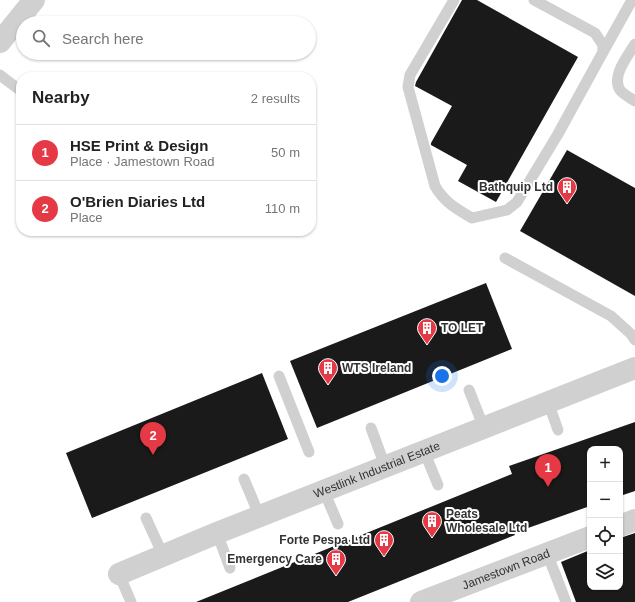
<!DOCTYPE html>
<meta charset="utf-8">
<style>
body{margin:0;font-family:Arial,sans-serif;background:#f6f6f6;color:#222}
.controls{position:absolute;right:12px;bottom:12px;display:grid;overflow:hidden;border-radius:8px;box-shadow:0 1px 3px #0004}
.controls button{width:36px;height:36px;display:grid;place-items:center;padding:0;border:0;border-bottom:1px solid #e0e0e0;background:#fff;color:#222;font:20px sans-serif}
.you{position:absolute;left:442px;top:376px;width:14px;height:14px;margin:-10px;border:3px solid #fff;border-radius:50%;background:#1a73e8;box-shadow:0 0 0 6px #1a73e833}
.badge{display:grid;place-items:center;width:26px;height:26px;border-radius:50%;background:#e63946;color:#fff;font-size:13px;font-weight:700}
.pin{position:absolute;translate:-50% -33px;filter:drop-shadow(0 1px 2px #0008)}
.pin::after{content:'';position:absolute;top:21px;width:14px;height:12px;background:inherit;clip-path:polygon(0 0,100% 0,50% 100%)}
.list{margin:0;padding:0;list-style:none}
h2{display:flex;justify-content:space-between;align-items:center;height:52px;margin:0;padding:0 16px;font-size:17px}
h2 small{font-size:13px;font-weight:400;color:#767676}
.list li{display:grid;grid-template-columns:26px 1fr auto;gap:12px;align-items:center;box-sizing:border-box;height:56px;padding:0 16px;border-top:1px solid #e0e0e0}
.list b{display:block;font-size:15px;white-space:nowrap}
.list p{margin:0;font-size:13px;white-space:nowrap;color:#767676}
.list em{font-size:13px;font-style:normal;color:#767676}
.icon{flex:none;width:22px;height:22px;fill:none;stroke:currentColor;stroke-width:2;stroke-linecap:round;stroke-linejoin:round}
.map{position:relative;flex:none;width:635px;height:602px;overflow:hidden}
.search{position:absolute;background:#fff;box-shadow:0 1px 3px #0004;left:16px;top:16px;width:300px;height:44px;display:flex;align-items:center;gap:10px;box-sizing:border-box;padding:0 14px;border-radius:22px;color:#767676;font-size:15px}
.panel{position:absolute;background:#fff;box-shadow:0 1px 3px #0004;left:16px;top:72px;width:300px;height:164px;border-radius:16px}
.map>svg:first-child{display:block}
</style>
<div class="map">
<svg width="635" height="602" viewBox="0 0 635 602">
<rect width="100%" height="100%" fill="#fff"/>
<!-- building -->
<g fill="#1a1a1a">
<polygon points="462,0 477,0 578,57 496,202 458,181 467,165 431,145 431,143 452,106 415,86 416,82"/>
<polygon points="567,150 635,188 635,296 520,231"/>
<polygon points="486,283 512,349 317,428 290,361"/>
<polygon points="262,373 288,439 92,518 66,453"/>
<polygon points="635,422 635,491 620,496 620,449 590,449 590,506 514,533 515,535 348,602 196,602 512,474 509,466"/>
<polygon points="635,533 635,602 576,602 561,562 590,550 590,587 620,587 620,538"/>
</g>
<g fill="none" stroke-linecap="round" stroke-linejoin="round">
<!-- lane -->
<g stroke="#d0d0d0" stroke-width="11">
<path d="M454,0L410,75L408,87L435,186C444,202 457,209 472,218L507,210L517,202L558,134L603,52V45L595,33L534,0"/>
<path d="M635,44C628,56 611,76 620,90C623,94 630,98 635,101"/>
<polyline points="603,52 632,0"/>
<polyline points="0,75 21,91"/>
<polyline points="505,258 611,316 631,334 635,340"/>
<polyline points="279,376 309,452"/>
<polyline points="469,390 484,428"/>
<polyline points="548,402 558,430"/>
<polyline points="371,428 385,466"/>
<polyline points="424,451 438,485"/>
<polyline points="244,479 260,517"/>
<polyline points="324,491 338,524"/>
<polyline points="146,518 163,555"/>
<polyline points="217,533 230,568"/>
<polyline points="547,553 566,602"/>
<polyline points="119,574 131,602"/>
</g>
<!-- street -->
<g stroke="#d0d0d0" stroke-width="22">
<polyline points="0,42 34,0"/>
<polyline points="620,526 635,520"/>
<path id="s1" d="M119,574L217,533L635,368"/>
<path id="s2" d="M421,602L590,537"/>
</g>
</g>
<!-- icons -->
<defs>
<g id="building-pin" transform="scale(1)"><path d="M0 17L-7.5 6A9.5 9.5 0 1 1 7.5 6Z" fill="#e63946" stroke="#fff"/><path d="M-4-6H4V6H1V3H-1V6H-4ZM-2.5-4.3h1.7v1.8h-1.7ZM.8-4.3h1.7v1.8H.8ZM-2.5-1h1.7V.8h-1.7ZM.8-1h1.7V.8H.8Z" fill="#fff"/></g>
</defs>
<g fill-rule="evenodd">
<use href="#building-pin" x="567" y="187"/>
<use href="#building-pin" x="427" y="328"/>
<use href="#building-pin" x="328" y="368"/>
<use href="#building-pin" x="432" y="521"/>
<use href="#building-pin" x="384" y="540"/>
<use href="#building-pin" x="336" y="559"/>
</g>
<g text-anchor="middle" stroke-width="4" stroke-linejoin="round" paint-order="stroke">
<!-- poi labels -->
<g font-size="12" font-weight="bold" fill="#333" stroke="#fff" text-anchor="end">
<text x="553" y="191">Bathquip Ltd</text>
<text x="441" y="332" text-anchor="start">TO LET</text>
<text x="342" y="372" text-anchor="start">WTS Ireland</text>
<text x="446" y="518" text-anchor="start">Peats<tspan x="446" dy="14">Wholesale Ltd</tspan></text>
<text x="370" y="544">Forte Pespa Ltd</text>
<text x="322" y="563">Emergency Care</text>
</g>
<!-- street labels -->
<g font-size="12" fill="#333" stroke="#fff">
<text dy="4" stroke="none"><textPath href="#s1" startOffset="278">Westlink Industrial Estate</textPath></text>
<text dy="4" stroke="none"><textPath href="#s2" startOffset="91">Jamestown Road</textPath></text>
</g>
</g>
</svg>
<div class="controls">
<button>+</button>
<button>−</button>
<button><svg class="icon" aria-label="locate" viewBox="0 0 24 24"><circle cx="12" cy="12" r="6"/><path d="M12 2v4M12 18v4M2 12h4M18 12h4"/></svg></button>
<button><svg class="icon" aria-label="layers" viewBox="0 0 24 24"><path d="M12 4l9 5-9 5-9-5zM3 14l9 5 9-5"/></svg></button>
</div>
<div class="you"></div>
<div class="pin badge" style="left:548px;top:487px">1</div>
<div class="pin badge" style="left:153px;top:455px">2</div>
<div class="search"><svg class="icon" aria-label="search" viewBox="0 0 24 24"><circle cx="10" cy="10" r="6"/><path d="M15 15l6 6"/></svg>Search here</div>
<section class="panel">
<h2>Nearby<small>2 results</small></h2>
<ul class="list">
<li><span class="badge">1</span><div><b>HSE Print &amp; Design</b><p>Place · Jamestown Road</p></div><em>50 m</em></li>
<li><span class="badge">2</span><div><b>O'Brien Diaries Ltd</b><p>Place</p></div><em>110 m</em></li>
</ul>
</section>
</div>
